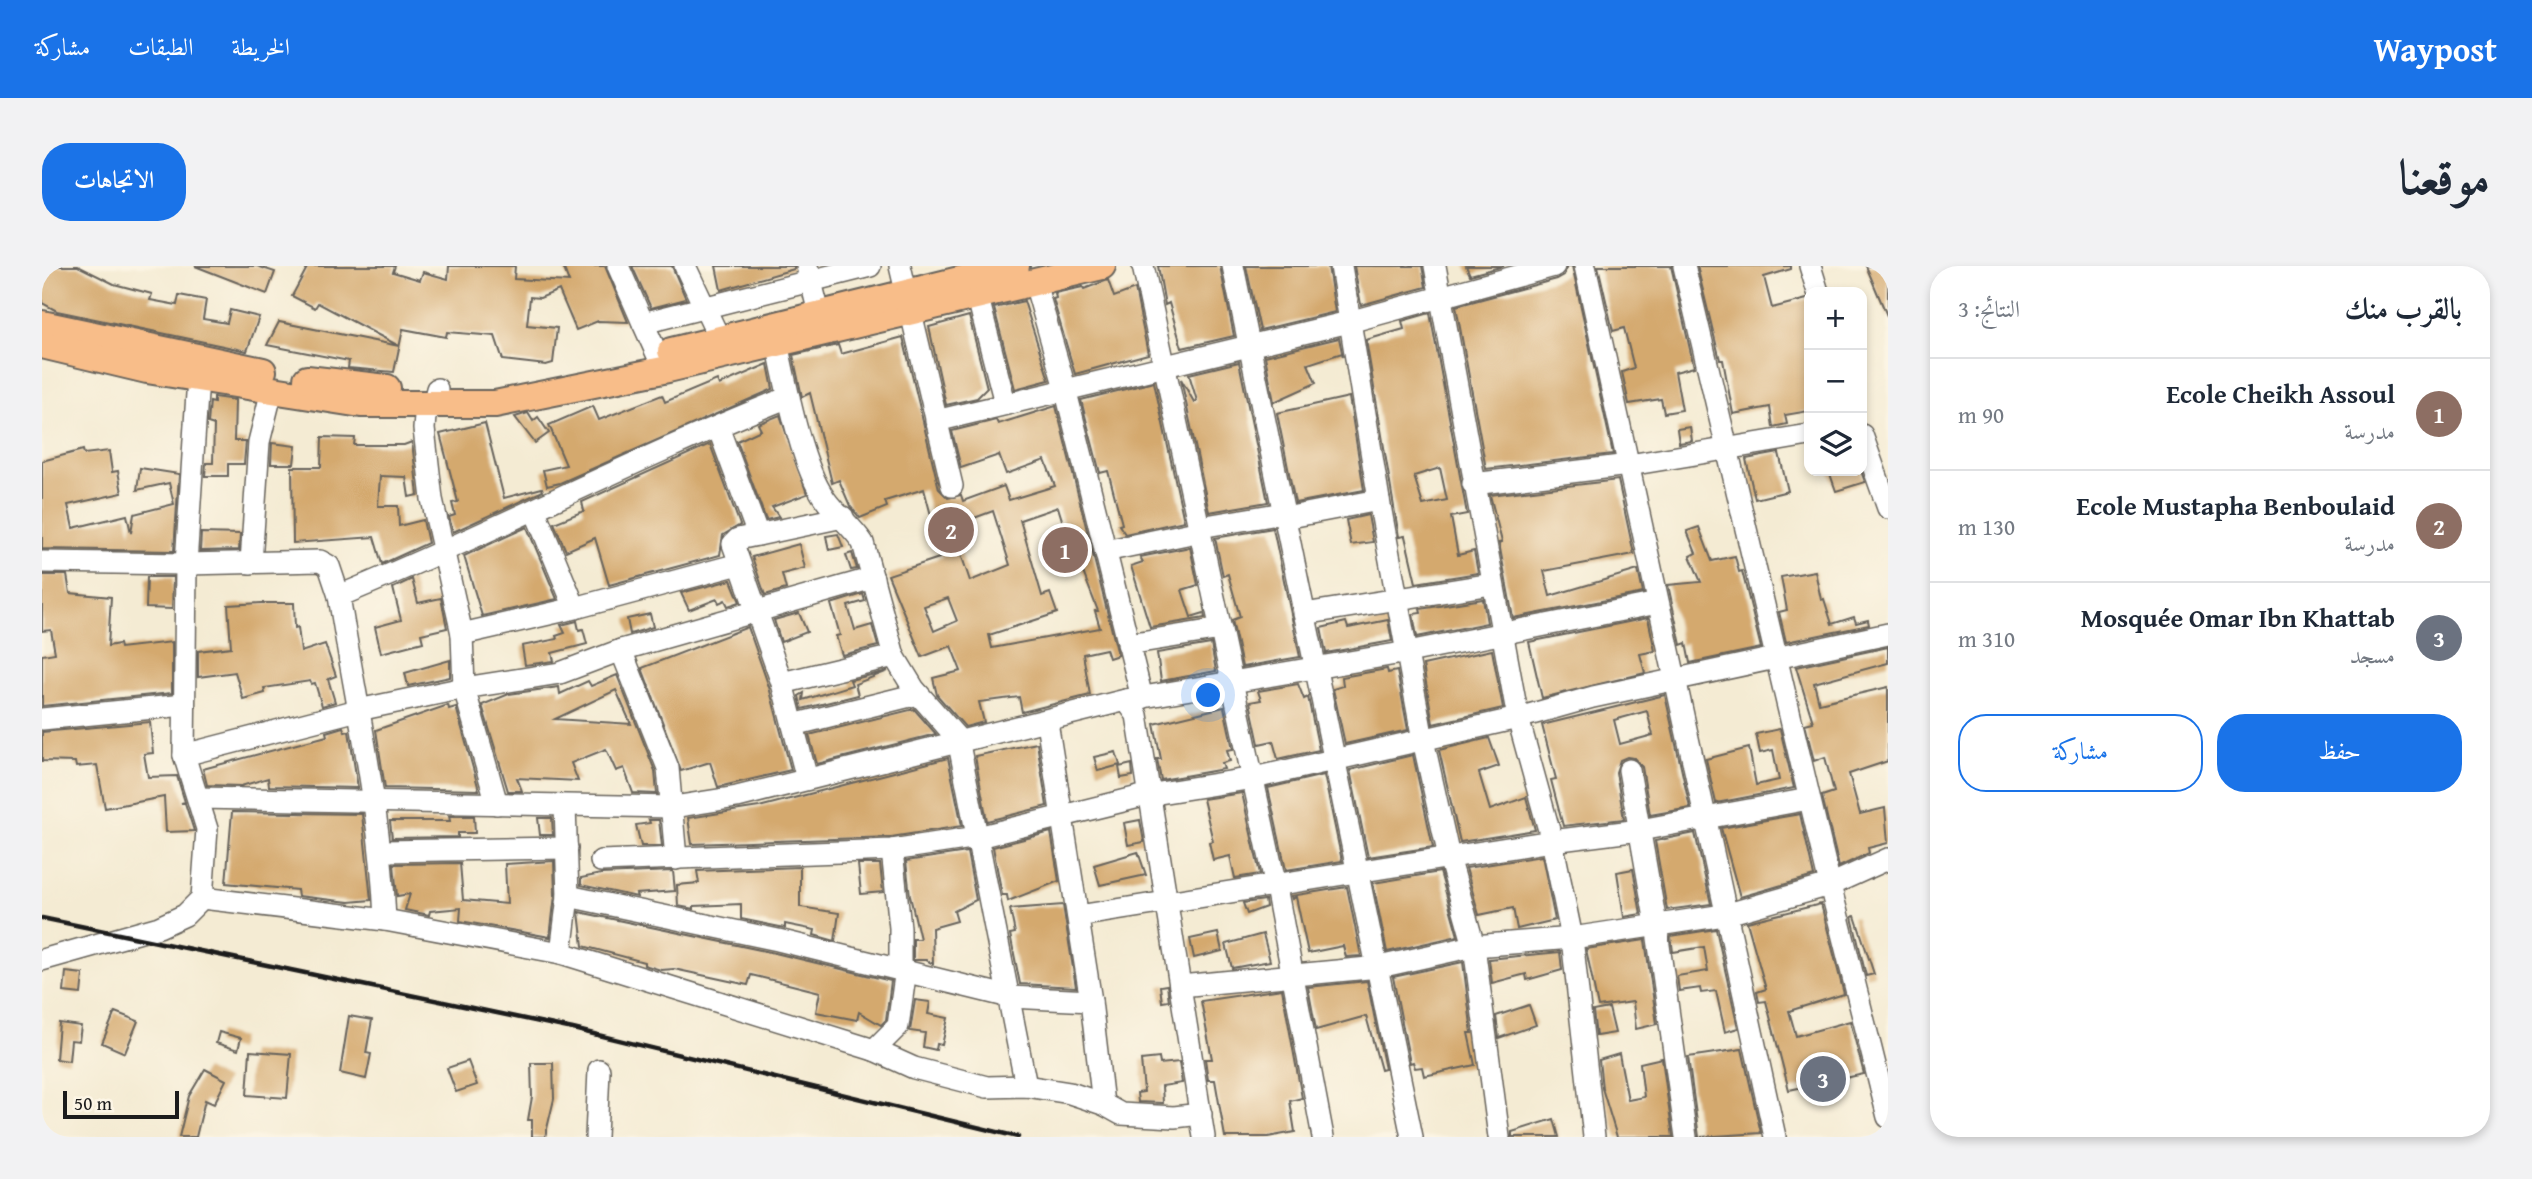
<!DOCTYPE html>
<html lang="ar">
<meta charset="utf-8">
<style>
body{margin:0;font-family:"Gentium Book Plus",Amiri,serif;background:#f2f2f3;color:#1f2937;direction:rtl}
.controls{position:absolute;right:21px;top:21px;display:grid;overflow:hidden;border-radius:14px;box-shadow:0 4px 10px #0003}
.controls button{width:63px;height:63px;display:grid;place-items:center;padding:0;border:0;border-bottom:2px solid #e0e1e3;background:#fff;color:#1f2937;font:35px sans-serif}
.scale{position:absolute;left:21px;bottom:18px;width:116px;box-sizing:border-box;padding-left:7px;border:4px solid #1c1c1c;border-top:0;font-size:19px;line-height:24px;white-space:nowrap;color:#1c1c1c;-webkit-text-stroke:5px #fcf5e5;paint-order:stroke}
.you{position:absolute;left:1167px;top:430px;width:24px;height:24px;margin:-18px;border:5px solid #fff;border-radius:50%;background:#1a73e8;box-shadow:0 0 0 10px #1a73e833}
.badge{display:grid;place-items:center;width:46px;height:46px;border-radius:50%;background:#1a73e8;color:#fff;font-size:23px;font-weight:700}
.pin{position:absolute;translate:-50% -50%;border:4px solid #fff;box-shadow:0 2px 7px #0006}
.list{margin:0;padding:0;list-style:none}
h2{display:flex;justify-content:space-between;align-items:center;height:91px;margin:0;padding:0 28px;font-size:30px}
h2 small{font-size:23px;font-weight:400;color:#747a83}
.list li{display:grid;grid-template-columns:46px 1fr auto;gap:21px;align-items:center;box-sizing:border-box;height:112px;padding:0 28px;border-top:2px solid #e0e1e3}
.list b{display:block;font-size:26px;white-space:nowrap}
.list p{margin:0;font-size:23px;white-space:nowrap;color:#747a83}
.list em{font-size:23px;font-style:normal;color:#747a83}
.actions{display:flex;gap:14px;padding:21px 28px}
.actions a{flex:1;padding:16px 0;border:2px solid #1a73e8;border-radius:28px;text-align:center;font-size:24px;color:#1a73e8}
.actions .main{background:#1a73e8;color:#fff}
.icon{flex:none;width:38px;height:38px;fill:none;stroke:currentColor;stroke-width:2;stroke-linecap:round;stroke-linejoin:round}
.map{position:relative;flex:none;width:1846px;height:871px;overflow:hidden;direction:ltr;border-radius:28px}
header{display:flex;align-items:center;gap:42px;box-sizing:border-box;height:98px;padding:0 35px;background:#1a73e8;color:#fff}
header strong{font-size:33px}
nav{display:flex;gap:38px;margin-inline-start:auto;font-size:24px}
.intro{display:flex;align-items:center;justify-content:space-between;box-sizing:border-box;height:168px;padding:0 42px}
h1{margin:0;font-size:49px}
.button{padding:18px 32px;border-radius:28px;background:#1a73e8;color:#fff;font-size:24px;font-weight:700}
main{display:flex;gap:42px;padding:0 42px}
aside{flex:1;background:#fff;border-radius:28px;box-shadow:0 4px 10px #0003}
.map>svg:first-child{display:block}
</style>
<header>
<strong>Waypost</strong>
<nav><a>الخريطة</a><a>الطبقات</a><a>مشاركة</a></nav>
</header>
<div class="intro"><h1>موقعنا</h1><a class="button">الاتجاهات</a></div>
<main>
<aside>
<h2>بالقرب منك<small>النتائج: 3</small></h2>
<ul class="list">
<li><span class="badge" style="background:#8d6e63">1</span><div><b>Ecole Cheikh Assoul</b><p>مدرسة</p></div><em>90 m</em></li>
<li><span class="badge" style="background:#8d6e63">2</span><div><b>Ecole Mustapha Benboulaid</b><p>مدرسة</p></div><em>130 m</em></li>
<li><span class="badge" style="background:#6b7280">3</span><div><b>Mosquée Omar Ibn Khattab</b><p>مسجد</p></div><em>310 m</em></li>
</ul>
<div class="actions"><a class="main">حفظ</a><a>مشاركة</a></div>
</aside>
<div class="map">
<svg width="1846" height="871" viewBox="0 0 1846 871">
<rect width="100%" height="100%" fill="#fcf5e5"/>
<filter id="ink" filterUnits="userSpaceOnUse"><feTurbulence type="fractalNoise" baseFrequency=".0143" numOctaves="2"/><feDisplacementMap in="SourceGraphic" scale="14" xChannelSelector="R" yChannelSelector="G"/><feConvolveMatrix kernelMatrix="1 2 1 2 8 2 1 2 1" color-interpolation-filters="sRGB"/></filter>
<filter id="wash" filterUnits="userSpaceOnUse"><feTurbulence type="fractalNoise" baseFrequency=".00686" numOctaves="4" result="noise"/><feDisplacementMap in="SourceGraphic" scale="28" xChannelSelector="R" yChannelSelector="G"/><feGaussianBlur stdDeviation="1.57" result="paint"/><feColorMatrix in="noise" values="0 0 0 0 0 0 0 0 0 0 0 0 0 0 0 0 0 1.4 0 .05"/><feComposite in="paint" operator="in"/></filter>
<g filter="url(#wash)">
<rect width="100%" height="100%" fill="#f4ebd3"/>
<g id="blocks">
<!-- building -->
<g fill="#d4a96e" fill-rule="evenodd">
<polygon points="0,0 36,0 72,18 110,28 108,34 135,39 137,29 164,34 161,53 185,57 188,44 217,51 205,85 15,45 0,37"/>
<polygon points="153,0 215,0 233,6 225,28"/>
<polygon points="266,0 353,0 351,6 378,14 381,6 406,13 407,0 473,0 472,13 527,16 521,0 563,0 586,56 556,55 534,64 517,24 498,32 488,31 485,59 515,62 511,97 504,99 461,94 453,70 405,66 404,71 361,63 352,106 306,102 307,95 225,79 237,56 357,80 276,37 273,42 250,30"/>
<polygon points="590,0 630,0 644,33 609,42"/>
<polygon points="674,0 752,0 752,3 679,24"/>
<polygon points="1116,0 1178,0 1192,70 1140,82 1127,37 1123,39"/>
<polygon points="1204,0 1286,0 1293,46 1218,64"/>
<polygon points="1312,0 1380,0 1384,21 1319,39"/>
<polygon points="1424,0 1462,0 1428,9"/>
<polygon points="1525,0 1530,0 1571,188 1444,203 1414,40 1515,13 1522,9"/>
<polygon points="1556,0 1629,0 1652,101 1633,106 1640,144 1622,147 1619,133 1587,138 1580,106 1592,102 1582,62 1571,65"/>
<polygon points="1655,0 1749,0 1749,3 1722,11 1730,42 1765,33 1767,36 1767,145 1743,149 1745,158 1731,161 1728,141 1691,148 1681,94 1678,94"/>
<polygon points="1824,0 1846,0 1846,52"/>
<polygon points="1066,14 1072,31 1093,23 1106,88 1033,108 1011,33 1014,32 1013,27 1041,21 1042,23"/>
<polygon points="982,35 1007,114 973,123 952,42"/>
<path d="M1388,47L1425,248L1409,251L1416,289L1432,285L1436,307L1374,317L1363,270L1357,271L1324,74L1362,63L1360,55ZM1398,202L1405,234L1381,239L1372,210Z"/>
<polygon points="927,50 945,122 935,132 904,139 887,61"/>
<path d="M861,71L897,223L906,232L919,229L921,235L962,220L967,234L1013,220L1003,194L964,208L957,189L919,202L910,165L954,154L956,158L1014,140L1076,389L1067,392L1064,383L1041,388L1048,429L980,446L977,431L937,436L942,456L923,461L895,429L891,412L919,405L909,380L880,391L846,309L900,291L882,223L843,235L845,241L818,252L808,240L797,214L790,217L768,127L760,131L751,89L796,79L799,88ZM1016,241L1035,302L1039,301L1056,345H1053L1058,362L950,382L947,369L1015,347L1008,327L1000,330L978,254ZM951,245L968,299L928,315L911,264L925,259L924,255ZM906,332L915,355L892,365L882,340Z"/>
<polygon points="1297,72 1301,91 1300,87 1266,98 1274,117 1232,136 1223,90"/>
<polygon points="1197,96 1226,236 1167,246 1139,113 1152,136 1155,135 1147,108"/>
<polygon points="726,98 731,123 518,217 505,220 501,204 524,199 507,159 551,140 557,154 620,129 623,136 675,114 677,119"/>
<polygon points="1112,116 1142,255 1083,268 1077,259 1080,258 1066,205 1058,207 1039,134"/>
<polygon points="172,131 193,134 192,175 204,175 202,198 186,198 186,210 163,210 164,197 171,197 172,159 166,157 168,136 172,137"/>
<polygon points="1307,131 1322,224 1253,237 1235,147"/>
<polygon points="486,147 491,155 496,151 507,167 493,177 473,151"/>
<polygon points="738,149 765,228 730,241 737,251 724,254 695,175 719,164 716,158"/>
<polygon points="443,157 462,232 500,222 501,225 411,266 407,251 413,249 410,237 416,236 398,168"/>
<polygon points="1648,161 1650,175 1637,177 1635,163"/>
<polygon points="280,171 313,172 312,179 362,179 370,176 376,229 367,231 364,211 338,210 336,240 356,240 357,260 381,254 386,277 340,298 332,271 251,277 250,201 279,201"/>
<polygon points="230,177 254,180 252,198 229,198"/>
<polygon points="668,178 698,259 681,269 678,289 567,319 553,272 524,285 512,257 542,245 540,236"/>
<polygon points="41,184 42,188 67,185 70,206 76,205 80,227 26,239 31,262 85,249 89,267 92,248 132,238 127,217 95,224 98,202 137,208 132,285 0,283 0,195"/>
<polygon points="1737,187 1746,225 1713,233 1704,193"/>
<polygon points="1787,205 1819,205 1823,216 1794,225"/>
<polygon points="1576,214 1592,288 1502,305 1508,330 1596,304 1601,327 1471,352 1457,277 1460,276 1448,229"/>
<polygon points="1326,249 1331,276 1309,279 1304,254"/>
<polygon points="485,261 515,333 440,350 422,290"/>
<polygon points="1657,261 1670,295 1693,290 1697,306 1700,305 1719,382 1648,397 1644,377 1639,379 1626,319 1659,316 1648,290 1654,287 1645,265"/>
<polygon points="1231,262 1258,391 1200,401 1190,354 1198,351 1186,308 1181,310 1173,272"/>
<polygon points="159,267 198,268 197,284 158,285"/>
<polygon points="796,268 801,281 787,284 784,270"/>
<polygon points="757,278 763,302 740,308 744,323 723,329 710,291"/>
<polygon points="1148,281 1156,319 1140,324 1149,351 1162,347 1163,352 1108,361 1089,300 1101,296 1098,291"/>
<polygon points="810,287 815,303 809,304 804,289"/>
<polygon points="1773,305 1779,334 1782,333 1790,358 1812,351 1814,357 1826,354 1827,359 1744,376 1737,346 1745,344 1739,311"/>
<polygon points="0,309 25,309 28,327 69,331 66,380 77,378 78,382 130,376 130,427 0,440 0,389 13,387 9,364 0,365"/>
<polygon points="105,311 131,311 130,343 104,342"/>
<polygon points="370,313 376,337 399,332 405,362 379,368 381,376 339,387 333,361 359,354 351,322"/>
<polygon points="689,314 698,336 686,340 683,334 677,337 675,333 647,344 639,327"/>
<polygon points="821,328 823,335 806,340 813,364 830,359 836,380 800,389 794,370 798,369 789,338"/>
<polygon points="1441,333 1445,357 1375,371 1371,348 1379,347 1378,343"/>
<polygon points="219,337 252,337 253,362 256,361 259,386 283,378 294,410 286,413 293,436 280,440 273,417 269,418 268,415 222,422 223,427 201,433 193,406 156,411 156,385 189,381 186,339"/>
<polygon points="757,347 765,366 739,376 732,354"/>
<polygon points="608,348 611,361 588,368 585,353"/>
<polygon points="1606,352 1613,385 1598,388 1603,407 1500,432 1487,376"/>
<polygon points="1346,354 1350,375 1284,387 1279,362 1304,356 1306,362"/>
<polygon points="535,355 537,364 541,363 545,378 510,387 512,395 483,399 480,380 515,373 514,370 523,367 519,359"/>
<polygon points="706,361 727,421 749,504 676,521 668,496 639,505 600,402"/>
<polygon points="1169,378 1174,405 1119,415 1115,387"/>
<polygon points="1846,381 1846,397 1772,417 1777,437 1846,421 1846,495 1807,508 1818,548 1843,542 1846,577 1826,582 1827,587 1797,601 1780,530 1792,526 1783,491 1772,495 1763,458 1771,456 1754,401"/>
<polygon points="1450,384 1461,442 1391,458 1381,399"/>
<polygon points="408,394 408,411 366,420 363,407"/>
<polygon points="1345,403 1346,407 1355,405 1366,464 1303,478 1291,423 1301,420 1300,411"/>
<polygon points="846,405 813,418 816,429 760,443 757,430 762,427 761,434 810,419 808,414"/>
<path d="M575,409L613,505L615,528L591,527L582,502L574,505L564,483L529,497L536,515L475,512L480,525H466L440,439L467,428L517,421L518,428L546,415L549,420ZM574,424L589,458L513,453Z"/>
<polygon points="1256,418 1262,433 1266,431 1277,484 1236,493 1231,475 1217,478 1208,436 1219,434 1216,425"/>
<path d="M1623,429L1648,542L1608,549L1600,501L1592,492L1585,491L1578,494L1574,506L1582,553L1521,560L1509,514L1514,513L1500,459ZM1605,445L1611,469L1578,478L1572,454Z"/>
<polygon points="406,439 407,443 414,441 437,524 343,522 334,464"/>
<polygon points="1182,441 1191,483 1185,484 1188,495 1180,497 1182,503 1119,514 1115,493 1119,493 1112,458"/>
<polygon points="872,443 894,468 775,498 767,469"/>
<polygon points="108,456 111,487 102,488 106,511 135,510 143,536 139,537 143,537 152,565 124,566 122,531 63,542 55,499 34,501 33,496 0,495 0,466"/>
<polygon points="301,461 303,466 307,465 316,522 227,520 226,512 199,520 165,519 161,503 285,470 284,466"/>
<polygon points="1738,463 1752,522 1674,537 1664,493 1707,482 1714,519 1737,514 1731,484 1718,487 1714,468"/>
<polygon points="1447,472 1457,500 1437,507 1448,544 1484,531 1493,564 1418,576 1397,484"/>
<polygon points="995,477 1005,540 945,555 933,490"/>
<polygon points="1074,486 1078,499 1056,505 1052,491"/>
<polygon points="1371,489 1391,581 1326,591 1308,504"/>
<polygon points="906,492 920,560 849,571 650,578 646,552 717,541"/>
<polygon points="1090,498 1091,510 1079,512 1077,501"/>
<polygon points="1282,509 1300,595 1244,604 1226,522"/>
<polygon points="1200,527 1218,608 1193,612 1188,590 1171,594 1167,576 1171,575 1161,533"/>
<polygon points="190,546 320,548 329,634 307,636 256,630 255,624 184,617"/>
<polygon points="1758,548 1772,610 1698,631 1679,562"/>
<polygon points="407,550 432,550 433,567 416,567 416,571 350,572 348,555 408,555"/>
<polygon points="496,552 510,552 511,569 498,569"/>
<polygon points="607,554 617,554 620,580 599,580 594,559 608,557"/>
<polygon points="1098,554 1102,576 1086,579 1082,557"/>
<polygon points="1009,566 1017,615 966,635 965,629 960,629 951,581"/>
<polygon points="1653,567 1669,638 1625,644 1613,575"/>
<polygon points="925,586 934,634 912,645 915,655 890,662 891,698 884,694 871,694 871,673 878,673 868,630 864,595"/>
<polygon points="1096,586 1104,609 1058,619 1052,599"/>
<polygon points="1500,590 1513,654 1475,663 1471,642 1437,649 1424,602"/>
<polygon points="512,595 513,629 508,671 418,655 419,642 388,645 387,649 363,644 368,628 355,630 352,598 418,597 421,634 465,638 463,598"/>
<polygon points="816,598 838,598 841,626 819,628"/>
<polygon points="758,601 758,641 797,647 793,675 772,669 773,664 743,658 743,662 699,653 699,638 652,640 652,643 636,640 635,619 657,617 655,605"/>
<polygon points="1591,603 1599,648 1582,651 1575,606"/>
<polygon points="631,605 633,625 594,628 595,631 539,619 539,612 559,608"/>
<polygon points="1398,606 1416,670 1345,686 1331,617"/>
<polygon points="1305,621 1319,690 1304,691 1301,680 1266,687 1254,631 1250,633 1249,630"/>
<polygon points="1223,634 1224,641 1205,648 1201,637"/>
<polygon points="1779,638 1802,728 1747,745 1754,770 1808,755 1822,808 1747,824 1724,735 1717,736 1715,726 1724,723 1705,656"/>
<polygon points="1021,639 1034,721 978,718 968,668 973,667 968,643"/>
<polygon points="537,646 733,687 849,715 844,754 839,759 817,746 815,754 774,746 778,726 734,715 709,709 706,719 632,703 619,704 602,699 602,696 541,680"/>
<polygon points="1813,650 1832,708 1824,710 1810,651"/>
<polygon points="1674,663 1696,762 1683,766 1674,725 1659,727 1658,722 1637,725 1635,710 1666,705 1662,681 1631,686 1629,670"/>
<polygon points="1176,667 1180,685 1152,692 1148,673"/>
<polygon points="1221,668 1228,695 1190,702 1184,678"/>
<polygon points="1603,674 1615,758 1594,763 1591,736 1556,741 1544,683"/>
<polygon points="1518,686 1520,704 1485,714 1484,708 1450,717 1447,693"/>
<polygon points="1421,696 1430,767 1426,767 1433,799 1382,810 1380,801 1373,802 1371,796 1368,797 1351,711"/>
<polygon points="24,706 41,708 39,728 22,726"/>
<polygon points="1325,715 1343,803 1339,804 1324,750 1274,764 1266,721"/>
<polygon points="1125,719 1127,735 1120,736 1118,720"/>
<polygon points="1240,723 1260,832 1248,835 1253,866 1226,871 1183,871 1173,814 1166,814 1163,793 1170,793 1159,735"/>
<polygon points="873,734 888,736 886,748 906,752 900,779 895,778 894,784 881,781 883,767 868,765"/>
<polygon points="1487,739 1494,759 1457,772 1454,750"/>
<polygon points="1567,742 1573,767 1554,770 1551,745"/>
<polygon points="73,746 96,755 83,787 60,777"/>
<polygon points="307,750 330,754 324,787 329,788 324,813 298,807"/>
<polygon points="17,757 39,760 37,775 29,774 27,795 14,793"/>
<polygon points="177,766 199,772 196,784 174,777"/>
<polygon points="1700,783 1719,867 1657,871 1646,791"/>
<polygon points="208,785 249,788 245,832 205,829"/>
<polygon points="1577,788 1586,834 1602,831 1598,797 1620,792 1631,871 1575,871 1560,822 1557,794"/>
<polygon points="1117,792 1118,798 1137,796 1140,817 1120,820 1121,837 1096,836 1095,827 1102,826 1099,794"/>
<polygon points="426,795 435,819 414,826 405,802"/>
<polygon points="489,797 511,797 512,833 503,871 490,871 490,854 486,854 490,831"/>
<polygon points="163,803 184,814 172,838 163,834 154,871 137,871 147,830"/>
<polygon points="1512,853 1517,871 1470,871 1470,866"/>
</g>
</g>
</g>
<g filter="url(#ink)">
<use href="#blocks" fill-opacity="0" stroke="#68645c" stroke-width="2"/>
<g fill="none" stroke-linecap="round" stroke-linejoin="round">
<!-- minor casing -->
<g stroke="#68645c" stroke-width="24">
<g id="minor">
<polyline points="576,0 601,57 828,0"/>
<polyline points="643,0 677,72"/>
<polyline points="765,0 777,47"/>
<polyline points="858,0 910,220"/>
<polyline points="1101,0 1234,621 1281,871"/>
<polyline points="1191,0 1370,871"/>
<polyline points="1299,0 1337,234 1381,474 1407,591 1432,680 1457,871"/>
<polyline points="1393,0 1476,452 1510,575 1530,672 1552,871"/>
<polyline points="1543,0 1733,871"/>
<polyline points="1642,0 1788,619 1846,851"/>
<polyline points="1768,0 1776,26"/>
<polyline points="993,17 1023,122 1100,432"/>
<polyline points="936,32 963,137"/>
<polyline points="601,57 615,88"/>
<path d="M732,63C742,107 757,197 783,233C794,249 810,260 821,277L852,390L872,423L916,473L984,820"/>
<polyline points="395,123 391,139 383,150 382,163 390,233 420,368 422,422 455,538"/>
<polyline points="894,155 1307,56 1512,0"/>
<polyline points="676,161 716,269"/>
<polyline points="1820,169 1846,242"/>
<polyline points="1431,218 1587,199 1767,169"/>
<polyline points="493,245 533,342"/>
<polyline points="1243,252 1337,234"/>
<polyline points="1158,261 1242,247"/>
<polyline points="1063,285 1159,265"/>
<path d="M0,296L144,298L278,295L287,300L297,330C314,438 339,544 343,654"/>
<polyline points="209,297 217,176 230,124"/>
<path d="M297,330C449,268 594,191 747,131"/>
<polyline points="1262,348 1450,318"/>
<polyline points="420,368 533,342 697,298"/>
<polyline points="1086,378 1179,363"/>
<polyline points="579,384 626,502 634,593"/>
<polyline points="740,417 852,390"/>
<polyline points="1084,434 1095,449 1162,871"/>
<polyline points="0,453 142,439"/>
<polyline points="1005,456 1049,735 1061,838"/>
<polyline points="751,459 876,428"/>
<polyline points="142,489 316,444 422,422 518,407 579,384 831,312"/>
<polyline points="1587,504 1614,658 1644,871"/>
<polyline points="765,513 740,417 691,278 696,273 801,251"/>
<polyline points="156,532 631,541 695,531 1084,434 1366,386 1616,337"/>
<polyline points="850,584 858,662 858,702 863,710 856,760 832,784 872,802 945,821 984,820 1028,827 1061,838 1079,848 1132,851 1159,848"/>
<polyline points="341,585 525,582"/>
<polyline points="559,595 850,584 936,571 1105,529 1212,512 1476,452 1551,431 1846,368"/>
<polyline points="526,630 736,674 968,731 1049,735"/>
<polyline points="160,632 343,654 519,687 832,784"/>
<polyline points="1036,650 1510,575 1598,564 1767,533"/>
<polyline points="519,687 526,630 523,540"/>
<polyline points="0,694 117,661 143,649 160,632 165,563 142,489 144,298 156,112"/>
<polyline points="1138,720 1337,701 1432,680 1530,672 1682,649 1788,619 1846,593"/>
<polyline points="554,871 557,804"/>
</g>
</g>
<!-- major casing -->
<g stroke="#68645c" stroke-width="30">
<g id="major">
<polyline points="0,58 221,105"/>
<polyline points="0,79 105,104 319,138 453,138 626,103 1060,0"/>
<polyline points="629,85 974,0"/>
<polyline points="265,113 345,122"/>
</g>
</g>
<!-- minor -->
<use href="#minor" stroke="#fff" stroke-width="21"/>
<!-- major -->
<use href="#major" stroke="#f8bd89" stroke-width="26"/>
<!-- rail -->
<polyline stroke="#1c1c1c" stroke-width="4.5" points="0,652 531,763 976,871"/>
</g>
</g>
</svg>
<div class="controls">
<button>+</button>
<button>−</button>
<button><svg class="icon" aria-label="layers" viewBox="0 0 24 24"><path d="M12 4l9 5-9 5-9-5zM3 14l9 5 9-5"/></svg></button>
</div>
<div class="scale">50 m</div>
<div class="you"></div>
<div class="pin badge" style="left:1023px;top:284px;background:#8d6e63">1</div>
<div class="pin badge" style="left:909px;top:264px;background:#8d6e63">2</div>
<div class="pin badge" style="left:1781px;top:813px;background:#6b7280">3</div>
</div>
</main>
